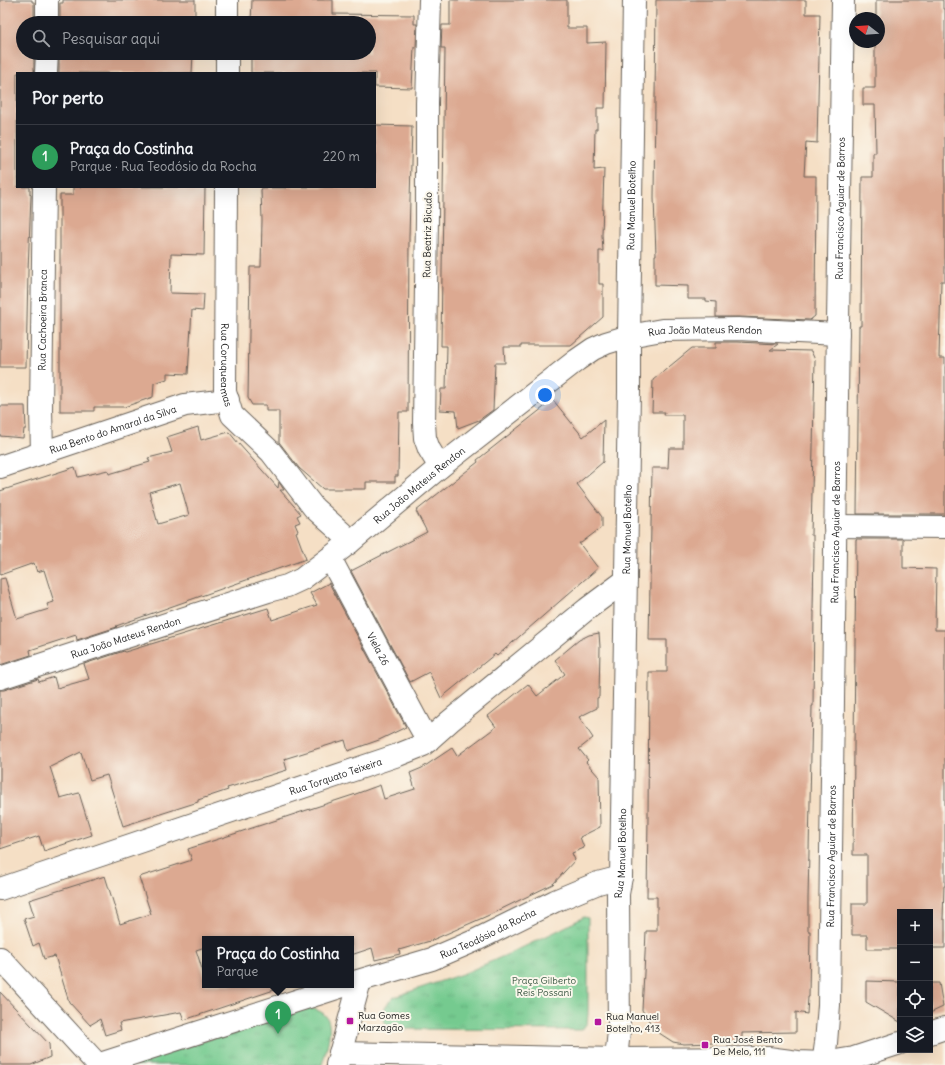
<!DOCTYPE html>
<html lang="pt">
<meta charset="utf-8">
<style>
body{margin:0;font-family:Delius,sans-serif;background:#242831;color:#f1f3f6}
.controls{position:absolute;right:12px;bottom:12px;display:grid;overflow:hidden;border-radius:0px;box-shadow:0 4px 16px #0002}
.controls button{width:36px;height:36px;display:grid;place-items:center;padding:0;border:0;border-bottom:1px solid #363941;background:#171b24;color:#f1f3f6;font:20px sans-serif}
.compass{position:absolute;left:849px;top:12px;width:36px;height:36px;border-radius:50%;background:#171b24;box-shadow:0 4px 16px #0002;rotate:287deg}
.you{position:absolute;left:545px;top:395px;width:14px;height:14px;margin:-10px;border:3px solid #fff;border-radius:50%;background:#1a73e8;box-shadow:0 0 0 6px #1a73e833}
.badge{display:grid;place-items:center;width:26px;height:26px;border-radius:50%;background:#b45309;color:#fff;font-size:13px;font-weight:700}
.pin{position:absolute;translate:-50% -33px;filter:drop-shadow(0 1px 2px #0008)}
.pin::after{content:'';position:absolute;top:21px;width:14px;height:12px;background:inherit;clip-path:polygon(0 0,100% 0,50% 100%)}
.popup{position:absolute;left:202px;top:936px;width:152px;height:52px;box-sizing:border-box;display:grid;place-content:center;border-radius:0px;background:#171b24;filter:drop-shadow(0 1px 3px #0005);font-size:13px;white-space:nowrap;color:#9ea1a6}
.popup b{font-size:15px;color:#f1f3f6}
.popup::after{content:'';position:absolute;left:50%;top:100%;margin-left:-8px;border:8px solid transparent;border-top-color:#171b24}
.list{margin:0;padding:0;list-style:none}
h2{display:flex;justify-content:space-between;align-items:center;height:52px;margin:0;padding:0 16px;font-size:17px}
h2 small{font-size:13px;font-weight:400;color:#9ea1a6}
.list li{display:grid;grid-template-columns:26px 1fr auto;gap:12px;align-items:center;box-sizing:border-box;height:64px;padding:0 16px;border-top:1px solid #363941}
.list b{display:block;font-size:15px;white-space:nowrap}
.list p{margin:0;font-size:13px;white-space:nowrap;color:#9ea1a6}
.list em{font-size:13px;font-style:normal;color:#9ea1a6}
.icon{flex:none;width:22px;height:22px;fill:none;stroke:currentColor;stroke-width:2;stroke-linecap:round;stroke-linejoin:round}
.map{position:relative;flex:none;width:945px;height:1065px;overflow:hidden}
.search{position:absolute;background:#171b24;box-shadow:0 4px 16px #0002;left:16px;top:16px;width:360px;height:44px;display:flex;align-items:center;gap:10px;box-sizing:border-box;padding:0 14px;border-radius:22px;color:#9ea1a6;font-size:15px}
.panel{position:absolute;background:#171b24;box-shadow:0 4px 16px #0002;left:16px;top:72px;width:360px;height:116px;border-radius:0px}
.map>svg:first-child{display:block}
</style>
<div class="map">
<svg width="945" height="1065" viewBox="0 0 945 1065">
<defs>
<pattern id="grass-tufts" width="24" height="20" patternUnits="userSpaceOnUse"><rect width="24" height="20" fill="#74ca8f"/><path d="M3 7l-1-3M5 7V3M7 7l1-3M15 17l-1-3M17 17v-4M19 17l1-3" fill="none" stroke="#64ad7b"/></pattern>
</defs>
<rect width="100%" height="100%" fill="#fbf7ec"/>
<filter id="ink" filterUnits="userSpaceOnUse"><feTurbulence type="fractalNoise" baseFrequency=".025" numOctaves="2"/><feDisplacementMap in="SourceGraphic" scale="8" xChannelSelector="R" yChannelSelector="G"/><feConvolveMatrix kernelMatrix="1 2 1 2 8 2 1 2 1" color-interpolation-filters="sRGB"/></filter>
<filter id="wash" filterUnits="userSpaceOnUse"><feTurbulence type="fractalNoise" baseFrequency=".012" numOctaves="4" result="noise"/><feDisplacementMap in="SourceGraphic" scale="16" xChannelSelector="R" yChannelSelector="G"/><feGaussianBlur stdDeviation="0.9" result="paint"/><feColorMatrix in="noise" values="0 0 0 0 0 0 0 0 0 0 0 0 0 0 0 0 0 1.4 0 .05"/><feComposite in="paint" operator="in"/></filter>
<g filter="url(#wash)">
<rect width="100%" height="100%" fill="#f5dfc5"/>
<!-- grass -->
<g fill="url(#grass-tufts)" stroke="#487356">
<path d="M584,917L588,918V1014L587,1023L582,1030L398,1029C395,1028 391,1028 388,1026C381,1022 383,1010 387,1004C388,1002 392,1000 394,997L465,973L515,951L559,930Z"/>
<path d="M310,1008C315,1009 320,1011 324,1014C336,1025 325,1052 322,1065H134L140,1061Z"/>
</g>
<g id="blocks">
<!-- building -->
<g fill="#dca991" fill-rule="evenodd">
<polygon points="0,0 32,0 32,2 34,2 34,23 23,23 23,53 34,53 34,73 17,73 17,187 30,187 30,194 31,195 28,271 26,367 0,367"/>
<polygon points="63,0 195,0 195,23 60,23 60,3 63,3"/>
<polygon points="252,0 333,0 333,14 414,15 414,24 417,24 416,47 414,47 412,88 375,87 375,73 251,73 251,53 369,53 369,23 251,23"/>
<polygon points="450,0 567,0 567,28 587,28 587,43 606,42 605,108 597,108 597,129 595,129 594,170 604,169 602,235 603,251 599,251 599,284 603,284 603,317 571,345 521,345 521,347 504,347 505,363 495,363 493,410 479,420 458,428 456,411 440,410 441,389 446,389 447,346 441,346 445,48 441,48 442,25 450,25"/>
<polygon points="656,0 806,0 806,14 820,14 817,143 806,142 804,176 816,176 815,316 810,320 739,317 716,317 716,302 706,301 706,299 688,299 688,286 655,285 655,255 656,255 654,198"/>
<polygon points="876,0 943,0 943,9 945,9 945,281 941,281 939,358 945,358 945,514 857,514 859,326 861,326 862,177 873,177 873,153 876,153 875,105 863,105 863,88 875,88 875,42 879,42 879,18 876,18"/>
<polygon points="59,53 193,53 192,73 59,73"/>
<polygon points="375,125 412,126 409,237 408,412 399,412 398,476 395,476 395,482 366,482 366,489 323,489 299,468 279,442 279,411 266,411 266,405 252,405 248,398 250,267 261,267 262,220 261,190 262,188 286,188 286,187 375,187"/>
<polygon points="73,187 205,187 204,255 171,254 170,293 204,294 203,311 192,310 188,374 167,373 167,379 154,383 153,397 124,407 94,407 94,411 60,411 60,195 73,195"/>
<polygon points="716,342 738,342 778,344 770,350 811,351 815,360 811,535 813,535 813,547 814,547 813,611 814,611 813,706 812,706 808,899 808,931 810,931 809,997 808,997 807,1014 796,1012 796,1032 742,1033 742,1042 684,1044 673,1042 656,1031 642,1010 645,954 646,931 657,931 657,897 647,897 648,817 649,672 667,672 667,640 649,640 652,468 668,468 669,448 683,448 683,415 664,415 665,412 652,412 653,380 692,348 716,348"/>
<polygon points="553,400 583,437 604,420 603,462 577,484 602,517 602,527 581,543 579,543 598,568 497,656 495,654 441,698 429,672 410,682 351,571 427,532 416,511 478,462 477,460"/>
<polygon points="0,406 25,406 26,429 24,429 23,438 0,436"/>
<path d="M198,427L201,440L229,432L238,443L278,488L279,482L284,490H280L301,514L297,516L300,522L295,524L298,531L296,532L306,559L116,626L117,627L77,640L76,635L30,650L31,655L0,665V579L5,578L17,619L49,609L47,604L54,602L44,570L37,572L34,563L0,575V491L75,467L78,477L108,470L109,474L150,462L148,458L172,452L167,437ZM180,483L189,515L158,524L149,492Z"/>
<polygon points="856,539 903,539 903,568 936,569 935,630 945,630 945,886 944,886 943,919 945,919 945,948 930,948 930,912 900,912 900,949 867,949 867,935 852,935 852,904 867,904 867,855 853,855"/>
<polygon points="329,583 406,727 379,740 348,751 345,740 284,759 287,770 227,788 228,790 198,800 198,802 123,826 107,775 90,780 81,752 50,767 60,798 79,793 92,835 44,851 39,836 0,849 0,690 4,690 38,679 39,682 54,677 57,688 89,679 84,664 124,651 125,652 268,608 272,620 317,605 310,593"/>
<polygon points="599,633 600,647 599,697 597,698 597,708 579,717 593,738 579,749 588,760 586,762 599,777 600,827 580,837 584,848 572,853 575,860 553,884 487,916 430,941 399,950 400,954 375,960 372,948 351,955 351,939 205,939 205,947 196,950 205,978 205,985 280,985 280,988 184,1020 181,1012 119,1023 121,1030 105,1035 100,1019 90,1025 69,1002 55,956 44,959 39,943 33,946 24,919 34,916 29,900 105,876 120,924 151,914 139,877 192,860 188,849 353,795 380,785 384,799 415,789 410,773 422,768 452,748 457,756 496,727 488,716 528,684 537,696 565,674 555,660 579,640 589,635"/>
<polygon points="866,981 900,982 900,1022 866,1002"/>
<polygon points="930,983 939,983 943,1007 930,1013"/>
<polygon points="0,992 49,1044 50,1057 31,1065 0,1065"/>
</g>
</g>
</g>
<g filter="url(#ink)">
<use href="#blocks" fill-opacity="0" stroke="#686057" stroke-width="1"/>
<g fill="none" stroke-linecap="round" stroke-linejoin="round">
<!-- minor casing -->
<g stroke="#686057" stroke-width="24">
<g id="minor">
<polyline points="430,0 427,103 427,219 424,423 425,438 429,449 440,467"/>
<polyline points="47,23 47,0"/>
<polyline points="227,23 227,0"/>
<polyline points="46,73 47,53"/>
<polyline points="227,73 227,53"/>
<path id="s1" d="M226,187L225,392L232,415L271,452L314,508L342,533L349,543"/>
<path id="s2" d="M42,453L41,409L44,187"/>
<path id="s3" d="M0,467L185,405L228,400"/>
<polyline points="835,526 945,527"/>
<path id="s4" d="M330,558L418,723L428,741"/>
<path id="s5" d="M0,678L268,591L287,586L302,579L349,543L440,467L577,360L593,349L606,343L629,336L662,330L738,329L838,334"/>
<path id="s6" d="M0,889L398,755L423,745L450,721L587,609L626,580"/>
<polyline points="0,958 98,1065"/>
<path id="s7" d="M351,983L432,959L474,941L555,901L598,883L621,877"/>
<polyline points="930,1033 945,1028"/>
<polyline points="340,1053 616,1059 768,1058 798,1062 823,1063 854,1058 900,1043"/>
<path id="s8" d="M616,1059L619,1031L618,894L621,877L629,392V336L634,0"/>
<polyline points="97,1065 346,985"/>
<polyline points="337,1065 360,981"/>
<path id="s9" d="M823,1065L826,1043L829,1005L838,322L843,0"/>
</g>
</g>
<!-- minor -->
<use href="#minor" stroke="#fff" stroke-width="22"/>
</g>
</g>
<!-- markers -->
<g fill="#b5179e" stroke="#fbf7ec" stroke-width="1.5">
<rect x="346" y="1017" width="8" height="8" rx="2"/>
<rect x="594" y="1018" width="8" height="8" rx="2"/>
<rect x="701" y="1041" width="8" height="8" rx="2"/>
</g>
<g text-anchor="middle" stroke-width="4" stroke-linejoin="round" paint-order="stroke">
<!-- street labels -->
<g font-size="10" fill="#1c1c1c" stroke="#fbf7ec">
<text dy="4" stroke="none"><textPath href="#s8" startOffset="854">Rua Manuel Botelho</textPath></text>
<text dy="4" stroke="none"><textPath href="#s9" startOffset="857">Rua Francisco Aguiar de Barros</textPath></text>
<text transform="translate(427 235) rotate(-89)" y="4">Rua Beatriz Bicudo</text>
<text dy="4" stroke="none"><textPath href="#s2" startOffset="133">Rua Cachoeira Branca</textPath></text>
<text dy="4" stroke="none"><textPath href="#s5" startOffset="804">Rua João Mateus Rendon</textPath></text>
<text dy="4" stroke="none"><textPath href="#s1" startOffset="178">Rua Coruqueamas</textPath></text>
<text dy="4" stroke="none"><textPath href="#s3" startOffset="119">Rua Bento do Amaral da Silva</textPath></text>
<text dy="4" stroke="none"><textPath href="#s5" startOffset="468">Rua João Mateus Rendon</textPath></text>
<text dy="4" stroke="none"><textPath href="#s8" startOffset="530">Rua Manuel Botelho</textPath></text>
<text dy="4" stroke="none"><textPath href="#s9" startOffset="533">Rua Francisco Aguiar de Barros</textPath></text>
<text dy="4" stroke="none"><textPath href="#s5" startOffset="132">Rua João Mateus Rendon</textPath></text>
<text dy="4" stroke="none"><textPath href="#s4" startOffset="103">Viela 26</textPath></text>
<text dy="4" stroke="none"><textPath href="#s6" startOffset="354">Rua Torquato Teixeira</textPath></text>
<text dy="4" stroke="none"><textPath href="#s8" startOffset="206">Rua Manuel Botelho</textPath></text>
<text dy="4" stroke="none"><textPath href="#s9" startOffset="209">Rua Francisco Aguiar de Barros</textPath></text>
<text dy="4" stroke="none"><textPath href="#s7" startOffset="146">Rua Teodósio da Rocha</textPath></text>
</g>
<!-- park labels -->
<g font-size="10" fill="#3b5944" stroke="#fbf7ec">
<text x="544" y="984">Praça Gilberto<tspan x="544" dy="12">Reis Possani</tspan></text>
</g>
<!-- poi labels -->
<g font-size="10" fill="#1c1c1c" stroke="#fbf7ec" text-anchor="start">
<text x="358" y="1019">Rua Gomes<tspan x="358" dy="12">Marzagão</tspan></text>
<text x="606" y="1020">Rua Manuel<tspan x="606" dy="12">Botelho, 413</tspan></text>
<text x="713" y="1043">Rua José Bento<tspan x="713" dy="12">De Melo, 111</tspan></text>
</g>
</g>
</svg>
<div class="controls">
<button>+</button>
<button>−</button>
<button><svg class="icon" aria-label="locate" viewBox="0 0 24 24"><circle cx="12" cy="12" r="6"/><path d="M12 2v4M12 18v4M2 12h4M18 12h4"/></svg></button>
<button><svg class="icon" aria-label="layers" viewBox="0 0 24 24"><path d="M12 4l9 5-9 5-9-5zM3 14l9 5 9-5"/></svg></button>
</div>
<svg class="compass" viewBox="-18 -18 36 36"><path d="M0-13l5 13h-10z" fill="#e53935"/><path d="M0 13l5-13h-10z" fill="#9ea1a6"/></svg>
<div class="you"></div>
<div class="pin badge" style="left:278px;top:1034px;background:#2e9e5b">1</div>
<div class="popup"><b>Praça do Costinha</b>Parque</div>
<div class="search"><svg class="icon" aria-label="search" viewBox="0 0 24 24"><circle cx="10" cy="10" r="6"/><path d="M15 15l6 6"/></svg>Pesquisar aqui</div>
<section class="panel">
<h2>Por perto<small></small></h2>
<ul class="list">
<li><span class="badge" style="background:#2e9e5b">1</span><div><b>Praça do Costinha</b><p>Parque · Rua Teodósio da Rocha</p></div><em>220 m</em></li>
</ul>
</section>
</div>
